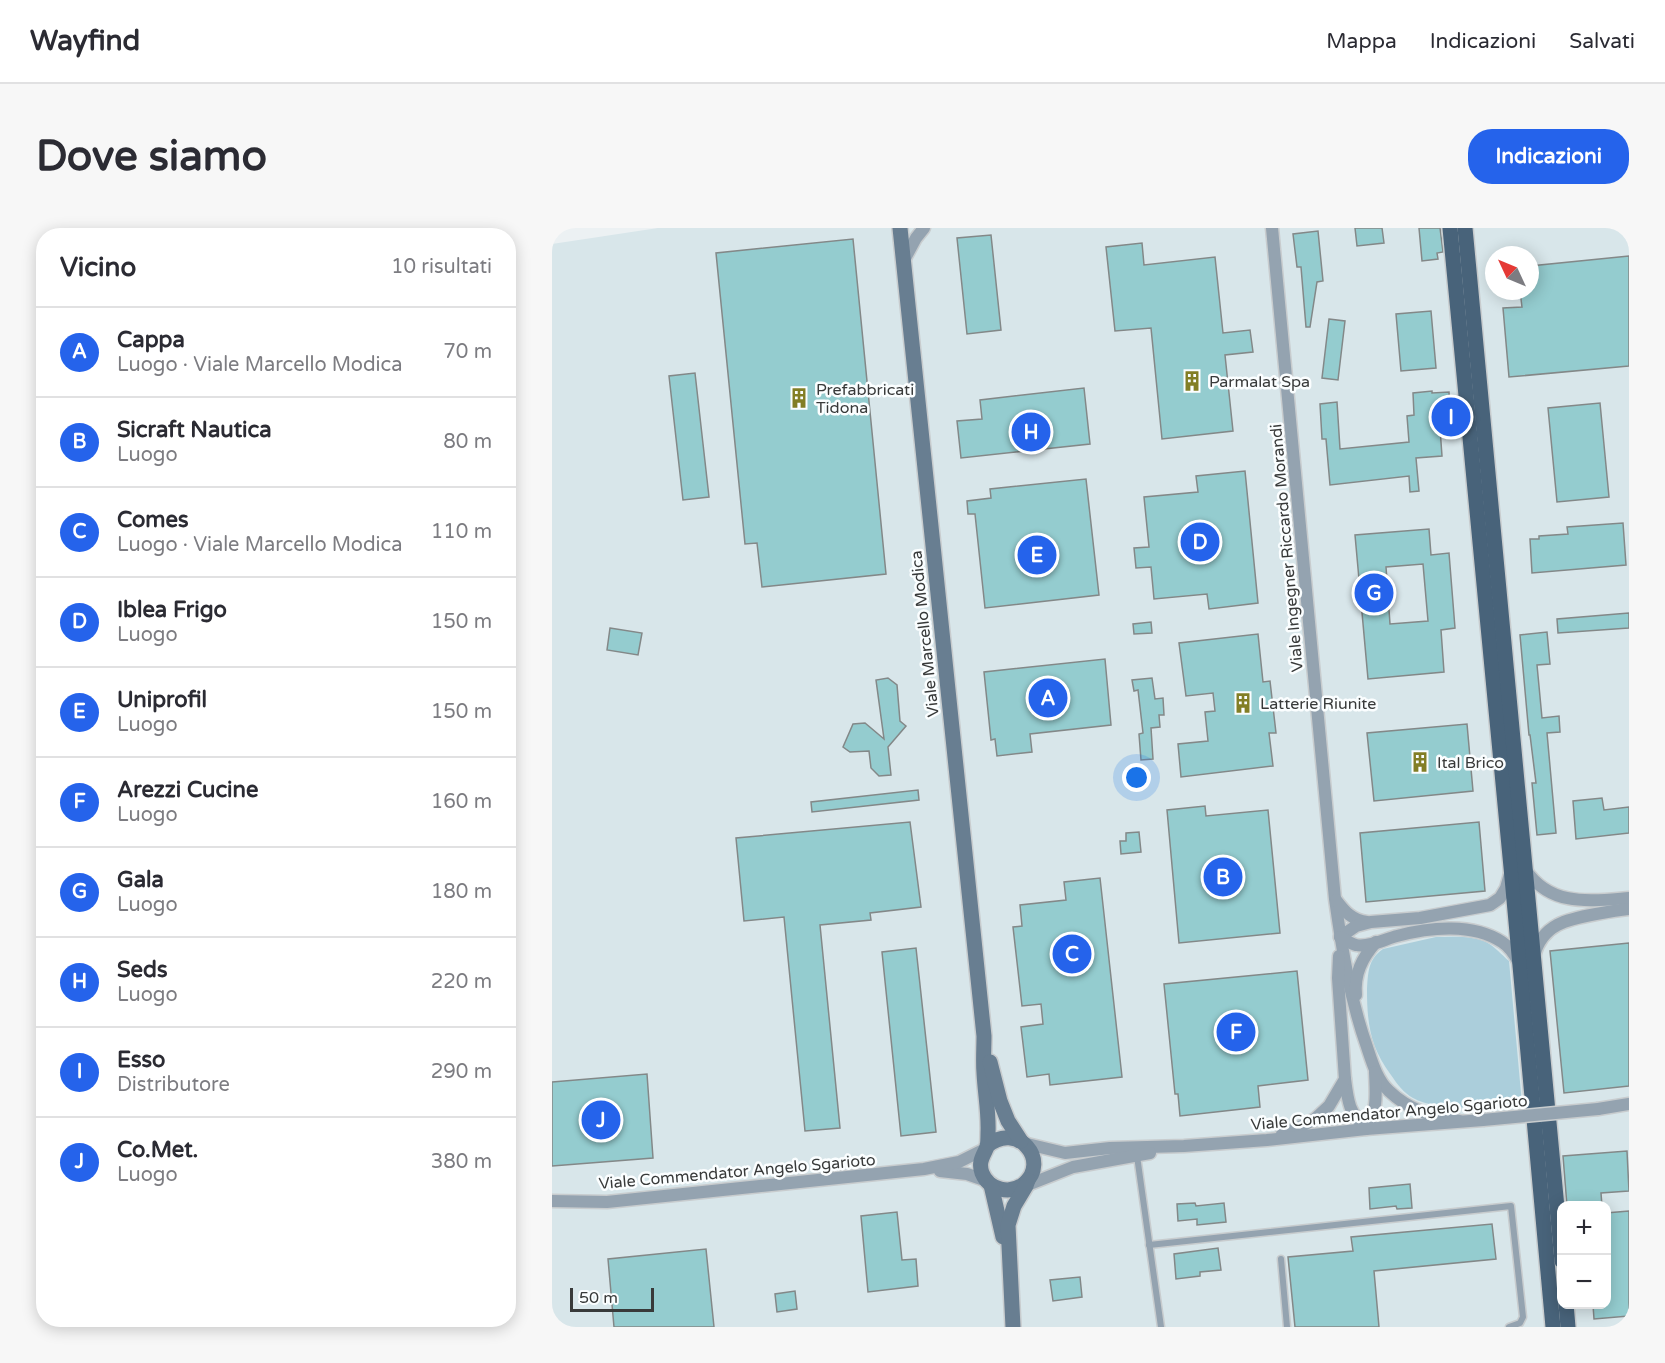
<!DOCTYPE html>
<html lang="it">
<meta charset="utf-8">
<style>
body{margin:0;font-family:"Varela Round",sans-serif;background:#f7f7f7;color:#2b2b33}
.controls{position:absolute;right:18px;bottom:18px;display:grid;overflow:hidden;border-radius:12px;box-shadow:0 3px 15px #0003}
.controls button{width:54px;height:54px;display:grid;place-items:center;padding:0;border:0;border-bottom:2px solid #e1e1e2;background:#fff;color:#2b2b33;font:30px sans-serif}
.compass{position:absolute;left:933px;top:18px;width:54px;height:54px;border-radius:50%;background:#fff;box-shadow:0 3px 15px #0003;rotate:314deg}
.scale{position:absolute;left:18px;bottom:15px;width:84px;box-sizing:border-box;padding-left:6px;border:3px solid #383a3a;border-top:0;font-size:16px;line-height:21px;white-space:nowrap;color:#383a3a;-webkit-text-stroke:4px #fbfeff;paint-order:stroke}
.you{position:absolute;left:585px;top:550px;width:21px;height:21px;margin:-15px;border:4px solid #fff;border-radius:50%;background:#1a73e8;box-shadow:0 0 0 9px #1a73e833}
.badge{display:grid;place-items:center;width:39px;height:39px;border-radius:50%;background:#2563eb;color:#fff;font-size:20px;font-weight:700}
.pin{position:absolute;translate:-50% -50%;border:3px solid #fff;box-shadow:0 2px 6px #0006}
.list{margin:0;padding:0;list-style:none}
h2{display:flex;justify-content:space-between;align-items:center;height:78px;margin:0;padding:0 24px;font-size:26px}
h2 small{font-size:20px;font-weight:400;color:#7c7c81}
.list li{display:grid;grid-template-columns:39px 1fr auto;gap:18px;align-items:center;box-sizing:border-box;height:90px;padding:0 24px;border-top:2px solid #e1e1e2}
.list b{display:block;font-size:22px;white-space:nowrap}
.list p{margin:0;font-size:20px;white-space:nowrap;color:#7c7c81}
.list em{font-size:20px;font-style:normal;color:#7c7c81}
.map{position:relative;flex:none;width:1077px;height:1099px;overflow:hidden;border-radius:24px}
header{display:flex;align-items:center;gap:36px;box-sizing:border-box;height:84px;padding:0 30px;background:#fff;border-bottom:2px solid #e1e1e2}
header strong{font-size:28px}
nav{display:flex;gap:33px;margin-inline-start:auto;font-size:21px}
.intro{display:flex;align-items:center;justify-content:space-between;box-sizing:border-box;height:144px;padding:0 36px}
h1{margin:0;font-size:42px}
.button{padding:15px 27px;border-radius:24px;background:#2563eb;color:#fff;font-size:21px;font-weight:700}
main{display:flex;gap:36px;padding:0 36px}
aside{flex:1;background:#fff;border-radius:24px;box-shadow:0 3px 15px #0003}
.map>svg:first-child{display:block}
</style>
<header>
<strong>Wayfind</strong>
<nav><a>Mappa</a><a>Indicazioni</a><a>Salvati</a></nav>
</header>
<div class="intro"><h1>Dove siamo</h1><a class="button">Indicazioni</a></div>
<main>
<aside>
<h2>Vicino<small>10 risultati</small></h2>
<ul class="list">
<li><span class="badge">A</span><div><b>Cappa</b><p>Luogo · Viale Marcello Modica</p></div><em>70 m</em></li>
<li><span class="badge">B</span><div><b>Sicraft Nautica</b><p>Luogo</p></div><em>80 m</em></li>
<li><span class="badge">C</span><div><b>Comes</b><p>Luogo · Viale Marcello Modica</p></div><em>110 m</em></li>
<li><span class="badge">D</span><div><b>Iblea Frigo</b><p>Luogo</p></div><em>150 m</em></li>
<li><span class="badge">E</span><div><b>Uniprofil</b><p>Luogo</p></div><em>150 m</em></li>
<li><span class="badge">F</span><div><b>Arezzi Cucine</b><p>Luogo</p></div><em>160 m</em></li>
<li><span class="badge">G</span><div><b>Gala</b><p>Luogo</p></div><em>180 m</em></li>
<li><span class="badge">H</span><div><b>Seds</b><p>Luogo</p></div><em>220 m</em></li>
<li><span class="badge">I</span><div><b>Esso</b><p>Distributore</p></div><em>290 m</em></li>
<li><span class="badge">J</span><div><b>Co.Met.</b><p>Luogo</p></div><em>380 m</em></li>
</ul>
</aside>
<div class="map">
<svg width="1077" height="1099" viewBox="0 0 1077 1099">
<rect width="100%" height="100%" fill="#ecf1f3"/>
<!-- built -->
<path fill="#d8e6ea" fill-rule="evenodd" d="M106,0H1077V1099H0V16ZM942,27H978V63H942ZM1010,978H1054V1076H1010Z"/>
<!-- green -->
<path fill="#abcedb" d="M884,709C899,709 919,707 934,714C942,718 950,727 957,733L970,876C943,879 885,884 861,870C852,865 845,856 839,847C818,819 815,795 815,761C816,745 816,731 831,721Z"/>
<!-- building -->
<g fill="#94cccf" stroke="#838888" stroke-width="1.5" fill-rule="evenodd">
<polygon points="803,0 830,0 832,15 805,18"/>
<polygon points="867,0 888,0 891,24 885,25 886,31 870,33"/>
<polygon points="766,3 771,53 765,54 758,99 754,99 749,39 745,39 741,6"/>
<polygon points="439,7 449,102 415,106 405,10"/>
<polygon points="301,11 334,346 210,359 205,315 193,316 164,25"/>
<polygon points="590,15 592,37 663,29 671,105 698,102 701,124 673,127 681,203 610,211 599,100 563,103 554,19"/>
<polygon points="1077,28 1077,138 957,149 951,80 970,79 968,63 978,63 978,38"/>
<polygon points="879,83 884,140 849,143 844,86"/>
<polygon points="777,91 793,93 786,152 770,150"/>
<polygon points="143,145 157,269 131,272 117,148"/>
<polygon points="532,160 538,216 409,230 405,193 430,191 428,172"/>
<polygon points="880,163 880,165 897,164 898,182 906,182 907,198 888,200 890,228 864,230 867,263 858,264 857,248 778,257 774,211 770,211 768,176 785,174 788,221 857,214 855,188 862,187 861,165"/>
<polygon points="1048,175 1057,269 1005,274 996,180"/>
<polygon points="693,243 706,375 657,381 655,366 602,371 599,339 584,340 582,320 597,319 592,269 646,264 644,248"/>
<polygon points="534,251 547,367 433,380 423,286 416,286 415,273 439,270 438,261"/>
<polygon points="1071,295 1074,337 980,345 978,311 987,311 987,308 1016,306 1015,299"/>
<path d="M877,301L879,327L897,325L903,400L889,402L892,444L816,451L803,307ZM871,336L876,393L838,396L834,339Z"/>
<polygon points="1077,385 1077,400 1006,405 1005,391"/>
<polygon points="599,394 600,405 582,406 581,396"/>
<polygon points="58,400 90,405 86,427 55,422"/>
<polygon points="995,404 998,436 985,437 990,490 1007,488 1008,504 995,505 1004,605 985,607 980,555 984,555 978,507 977,507 968,407"/>
<polygon points="706,406 711,454 718,453 724,505 717,505 721,538 629,549 626,516 656,513 653,484 663,483 661,465 634,468 627,415"/>
<polygon points="553,431 559,497 478,506 480,524 445,528 443,511 439,512 432,444"/>
<polygon points="336,450 345,457 348,493 354,498 336,519 339,547 327,548 319,540 317,523 298,524 291,519 301,496 313,495 332,511 324,452"/>
<polygon points="600,450 603,471 611,470 612,487 607,487 608,499 599,500 601,531 589,532 587,506 591,505 586,462 582,463 580,452"/>
<polygon points="915,496 921,563 822,573 815,505"/>
<polygon points="366,562 367,572 260,584 259,574"/>
<polygon points="1050,570 1052,582 1077,579 1077,605 1024,611 1021,573"/>
<polygon points="653,578 654,588 716,582 728,705 627,715 615,582"/>
<polygon points="358,594 369,679 318,685 319,692 268,697 288,900 253,903 232,689 192,693 184,610"/>
<polygon points="927,594 933,663 814,674 808,605"/>
<polygon points="587,604 589,624 569,626 568,613 574,613 574,605"/>
<polygon points="548,650 570,849 498,857 497,846 475,849 469,799 491,796 489,776 470,778 461,699 470,698 468,677 514,672 512,654"/>
<polygon points="1077,715 1077,858 1012,865 998,723"/>
<polygon points="364,720 384,904 349,908 330,724"/>
<polygon points="745,743 756,852 706,858 708,879 628,888 626,866 623,866 612,756"/>
<polygon points="95,846 101,930 0,938 0,854"/>
<polygon points="1075,923 1077,963 1049,965 1050,978 1015,978 1011,928"/>
<polygon points="858,956 860,980 845,981 844,978 818,981 817,960"/>
<polygon points="643,975 644,978 672,975 674,994 645,997 645,991 626,993 625,976"/>
<polygon points="1077,983 1077,1088 1042,1091 1041,1077 1054,1077 1054,985"/>
<polygon points="345,984 350,1032 364,1031 366,1058 316,1064 309,988"/>
<polygon points="940,996 944,1031 822,1043 827,1099 743,1099 736,1029 801,1023 799,1009"/>
<polygon points="666,1020 669,1042 648,1044 648,1048 624,1051 622,1026"/>
<polygon points="154,1021 162,1099 62,1099 56,1031"/>
<polygon points="528,1049 530,1069 501,1073 498,1052"/>
<polygon points="243,1063 245,1081 225,1084 223,1066"/>
</g>
<g fill="none" stroke-linecap="round" stroke-linejoin="round">
<!-- lane casing -->
<g stroke="#c8ccce" stroke-width="9">
<g id="lane">
<polyline points="585,928 609,1099"/>
<polyline points="597,1017 959,978 971,1089 968,1095 957,1099"/>
<polyline points="729,1031 735,1099"/>
</g>
</g>
<!-- street casing -->
<g stroke="#c8ccce" stroke-width="15">
<g id="street">
<path d="M720,0L783,671C790,721 798,771 815,819C820,834 825,852 837,863C858,883 879,888 907,893"/>
<polyline points="351,34 364,10 372,0"/>
<path d="M973,641C998,679 1037,673 1077,670"/>
<path d="M784,672C793,684 800,692 815,694"/>
<polyline points="788,709 804,698 819,694 868,690 938,677 948,670 954,660 958,646"/>
<path d="M788,709C793,711 799,716 804,717C817,720 833,711 845,708C878,699 921,695 950,714C958,719 963,727 967,735"/>
<path d="M982,728C990,696 1016,691 1044,686C1055,684 1066,682 1077,681"/>
<path d="M804,767C802,746 810,730 824,714"/>
<path d="M793,851C796,875 797,884 814,901C826,880 824,868 823,844"/>
<polyline points="1046,881 1077,876"/>
<polyline points="730,906 746,900 763,891 777,878 793,851 786,750 787,728"/>
<polyline points="471,915 513,925 558,920 632,918 715,912 814,901 931,892"/>
<polyline points="388,943 415,946 435,953"/>
<polyline points="468,960 521,939 598,925"/>
<polyline points="0,973 55,974 372,941 407,934 433,921"/>
</g>
</g>
<!-- secondary casing -->
<g stroke="#c8ccce" stroke-width="18">
<g id="secondary">
<path d="M348,0L432,808C432,820 431,833 432,845C433,865 437,885 436,905C436,909 436,915 435,919C431,928 426,934 430,945C437,962 458,967 472,956C499,933 465,892 435,918"/>
<polyline points="438,834 448,873 456,893 469,913"/>
<polyline points="439,957 451,1009"/>
<polyline points="461,1099 456,997 462,978 474,958 476,952"/>
</g>
</g>
<!-- primary casing -->
<g stroke="#c8ccce" stroke-width="18">
<g id="primary">
<polyline points="898,0 959,639 1001,1099"/>
<polyline points="913,0 1010,1033"/>
<polyline points="1014,1076 1016,1099"/>
</g>
</g>
<!-- lane -->
<use href="#lane" stroke="#94a3b0" stroke-width="6"/>
<!-- street -->
<use href="#street" stroke="#94a3b0" stroke-width="12"/>
<!-- secondary -->
<use href="#secondary" stroke="#687e91" stroke-width="15"/>
<!-- primary -->
<use href="#primary" stroke="#48637a" stroke-width="15"/>
<!-- street-bridge casing -->
<g stroke="#c8ccce" stroke-width="15" stroke-linecap="butt">
<polyline id="street-bridge" points="931,892 1046,881"/>
</g>
<!-- street-bridge -->
<use href="#street-bridge" stroke="#94a3b0" stroke-width="12"/>
</g>
<!-- icons -->
<defs>
<g id="building-bare" transform="scale(1.62)"><path d="M-4-6H4V6H1V3H-1V6H-4ZM-2.5-4.3h1.7v1.8h-1.7ZM.8-4.3h1.7v1.8H.8ZM-2.5-1h1.7V.8h-1.7ZM.8-1h1.7V.8H.8Z" fill="#827e25" stroke="#fbfeff" stroke-width="2.5" paint-order="stroke"/></g>
</defs>
<g fill-rule="evenodd">
<use href="#building-bare" x="640" y="153"/>
<use href="#building-bare" x="247" y="170"/>
<use href="#building-bare" x="691" y="475"/>
<use href="#building-bare" x="868" y="534"/>
</g>
<g text-anchor="middle" stroke-width="5" stroke-linejoin="round" paint-order="stroke">
<!-- poi labels -->
<g font-size="16" fill="#383a3a" stroke="#fbfeff" text-anchor="start">
<text x="657" y="159">Parmalat Spa</text>
<text x="264" y="167">Prefabbricati<tspan x="264" dy="18">Tidona</tspan></text>
<text x="708" y="481">Latterie Riunite</text>
<text x="885" y="540">Ital Brico</text>
</g>
<!-- street labels -->
<g font-size="16" fill="#383a3a" stroke="#fbfeff">
<text transform="translate(734 320) rotate(-95)" y="6">Viale Ingegner Riccardo Morandi</text>
<text transform="translate(372 406) rotate(-96)" y="6">Viale Marcello Modica</text>
<text transform="translate(837 884) rotate(-5)" y="6">Viale Commendator Angelo Sgarioto</text>
<text transform="translate(185 943) rotate(-5)" y="6">Viale Commendator Angelo Sgarioto</text>
</g>
</g>
</svg>
<div class="controls">
<button>+</button>
<button>−</button>
</div>
<svg class="compass" viewBox="-18 -18 36 36"><path d="M0-13l5 13h-10z" fill="#e53935"/><path d="M0 13l5-13h-10z" fill="#7c7c81"/></svg>
<div class="scale">50 m</div>
<div class="you"></div>
<div class="pin badge" style="left:496px;top:470px">A</div>
<div class="pin badge" style="left:671px;top:649px">B</div>
<div class="pin badge" style="left:520px;top:726px">C</div>
<div class="pin badge" style="left:648px;top:314px">D</div>
<div class="pin badge" style="left:485px;top:327px">E</div>
<div class="pin badge" style="left:684px;top:804px">F</div>
<div class="pin badge" style="left:822px;top:365px">G</div>
<div class="pin badge" style="left:479px;top:204px">H</div>
<div class="pin badge" style="left:899px;top:189px">I</div>
<div class="pin badge" style="left:49px;top:892px">J</div>
</div>
</main>
